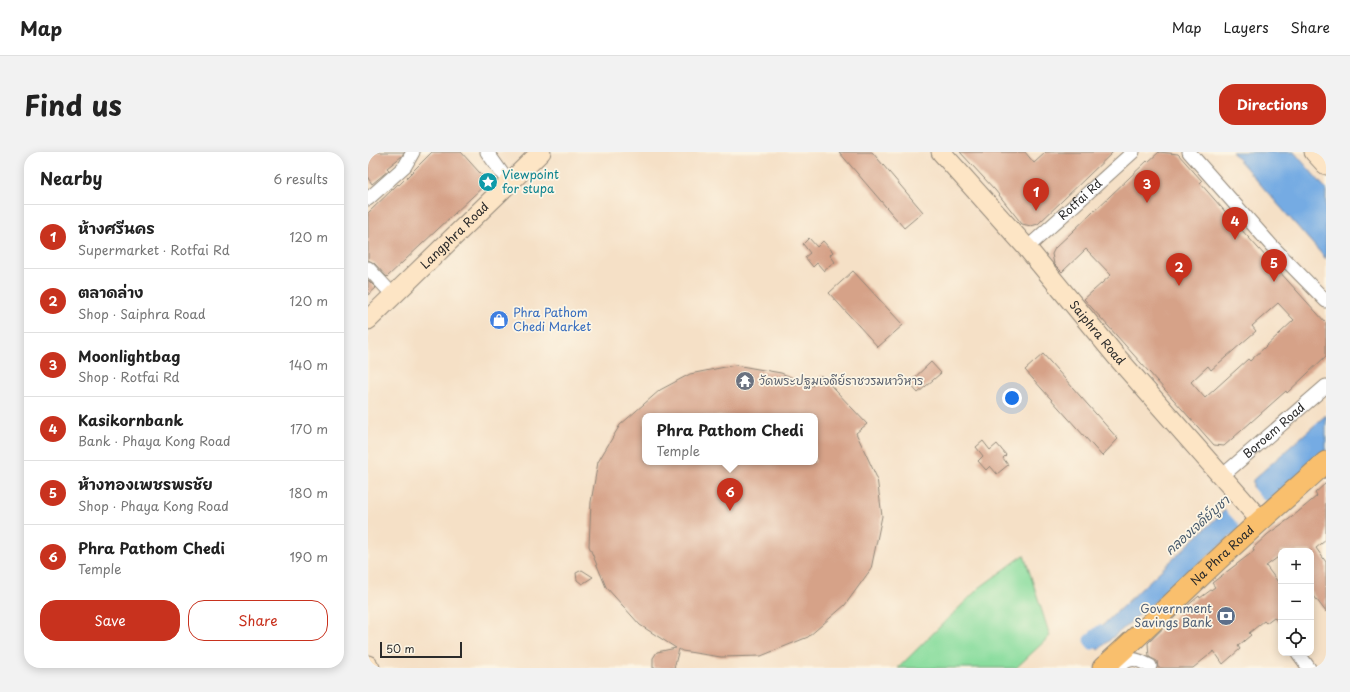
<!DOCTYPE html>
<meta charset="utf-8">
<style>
body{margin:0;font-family:"Playpen Sans","Playpen Sans Thai",sans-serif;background:#f2f2f2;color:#222}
.controls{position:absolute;right:12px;bottom:12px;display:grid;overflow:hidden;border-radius:8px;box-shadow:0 2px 10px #0003}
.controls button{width:36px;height:36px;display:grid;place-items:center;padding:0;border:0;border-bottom:1px solid #e0e0e0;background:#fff;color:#222;font:20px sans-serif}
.scale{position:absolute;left:12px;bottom:10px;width:82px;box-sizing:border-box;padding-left:4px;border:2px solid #2b2b2b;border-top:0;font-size:11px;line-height:14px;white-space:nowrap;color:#2b2b2b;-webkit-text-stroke:3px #fcf5e5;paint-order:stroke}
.you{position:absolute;left:644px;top:246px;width:14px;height:14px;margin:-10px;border:3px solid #fff;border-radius:50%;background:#1a73e8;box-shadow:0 0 0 6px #1a73e833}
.badge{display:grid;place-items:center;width:26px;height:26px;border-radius:50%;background:#c8321e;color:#fff;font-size:13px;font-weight:700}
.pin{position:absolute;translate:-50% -33px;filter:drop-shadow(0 1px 2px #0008)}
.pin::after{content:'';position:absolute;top:21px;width:14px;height:12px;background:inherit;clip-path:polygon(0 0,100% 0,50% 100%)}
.popup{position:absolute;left:274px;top:261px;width:176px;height:52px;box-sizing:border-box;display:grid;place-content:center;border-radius:8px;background:#fff;filter:drop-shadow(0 1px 3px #0005);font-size:13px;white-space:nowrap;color:#767676}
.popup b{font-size:15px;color:#222}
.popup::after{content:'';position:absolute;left:50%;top:100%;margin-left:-8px;border:8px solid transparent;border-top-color:#fff}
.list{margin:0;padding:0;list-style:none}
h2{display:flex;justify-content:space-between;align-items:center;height:52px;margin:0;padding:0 16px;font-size:17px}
h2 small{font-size:13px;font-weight:400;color:#767676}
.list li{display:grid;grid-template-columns:26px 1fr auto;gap:12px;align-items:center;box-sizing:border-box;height:64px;padding:0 16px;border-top:1px solid #e0e0e0}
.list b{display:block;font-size:15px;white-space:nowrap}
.list p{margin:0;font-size:13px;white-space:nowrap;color:#767676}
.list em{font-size:13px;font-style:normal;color:#767676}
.actions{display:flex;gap:8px;padding:12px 16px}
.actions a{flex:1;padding:9px 0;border:1px solid #c8321e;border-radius:16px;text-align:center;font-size:14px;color:#c8321e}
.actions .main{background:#c8321e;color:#fff}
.icon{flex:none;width:22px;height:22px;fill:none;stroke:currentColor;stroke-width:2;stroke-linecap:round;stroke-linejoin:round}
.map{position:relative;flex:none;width:958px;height:516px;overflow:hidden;border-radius:16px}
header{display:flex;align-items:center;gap:24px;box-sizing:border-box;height:56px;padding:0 20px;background:#fff;border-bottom:1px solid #e0e0e0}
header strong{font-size:19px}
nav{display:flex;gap:22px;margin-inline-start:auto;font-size:14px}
.intro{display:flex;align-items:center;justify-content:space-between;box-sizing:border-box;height:96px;padding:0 24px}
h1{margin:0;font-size:28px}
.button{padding:10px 18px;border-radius:16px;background:#c8321e;color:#fff;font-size:14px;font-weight:700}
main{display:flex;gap:24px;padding:0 24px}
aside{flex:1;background:#fff;border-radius:16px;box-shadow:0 2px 10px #0003}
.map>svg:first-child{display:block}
</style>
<header>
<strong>Map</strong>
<nav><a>Map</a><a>Layers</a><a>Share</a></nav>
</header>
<div class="intro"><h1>Find us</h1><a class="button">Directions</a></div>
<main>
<aside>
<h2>Nearby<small>6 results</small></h2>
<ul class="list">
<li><span class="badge">1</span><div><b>ห้างศรีนคร</b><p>Supermarket · Rotfai Rd</p></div><em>120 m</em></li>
<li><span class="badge">2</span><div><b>ตลาดล่าง</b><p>Shop · Saiphra Road</p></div><em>120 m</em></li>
<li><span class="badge">3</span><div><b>Moonlightbag</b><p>Shop · Rotfai Rd</p></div><em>140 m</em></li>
<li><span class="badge">4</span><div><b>Kasikornbank</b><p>Bank · Phaya Kong Road</p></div><em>170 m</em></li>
<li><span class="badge">5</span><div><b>ห้างทองเพชรพรชัย</b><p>Shop · Phaya Kong Road</p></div><em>180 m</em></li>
<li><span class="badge">6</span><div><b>Phra Pathom Chedi</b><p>Temple</p></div><em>190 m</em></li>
</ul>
<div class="actions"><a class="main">Save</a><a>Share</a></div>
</aside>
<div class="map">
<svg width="958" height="516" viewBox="0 0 958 516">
<rect width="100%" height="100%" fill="#fcf5e5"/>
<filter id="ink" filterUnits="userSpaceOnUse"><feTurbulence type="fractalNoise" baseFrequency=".025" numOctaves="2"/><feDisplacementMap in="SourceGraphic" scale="8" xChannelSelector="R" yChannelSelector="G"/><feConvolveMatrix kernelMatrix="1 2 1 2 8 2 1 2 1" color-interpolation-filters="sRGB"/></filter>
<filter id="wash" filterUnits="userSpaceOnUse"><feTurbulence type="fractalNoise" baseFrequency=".012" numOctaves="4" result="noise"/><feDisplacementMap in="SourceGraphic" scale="16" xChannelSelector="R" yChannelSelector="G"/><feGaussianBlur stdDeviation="0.9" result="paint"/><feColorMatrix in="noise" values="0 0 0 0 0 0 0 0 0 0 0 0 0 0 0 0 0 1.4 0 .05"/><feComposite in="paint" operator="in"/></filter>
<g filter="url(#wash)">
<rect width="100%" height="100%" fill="#f5e0c6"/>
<!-- green -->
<polygon fill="#89dd9e" stroke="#5a8464" points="656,403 682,484 648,516 530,516 611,436"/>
<!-- water -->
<g fill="#74abe3" stroke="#506b87">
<polygon points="864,0 926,0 958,37 958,107"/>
<polygon points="958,263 958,298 905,348 730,498 720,487 856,359 885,336 885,328"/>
</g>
<!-- pier -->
<polygon fill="#f5e0c6" points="883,334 894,347 898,349 906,349 873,378 870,372 856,357"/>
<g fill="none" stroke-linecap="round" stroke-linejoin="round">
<!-- canal -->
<polyline stroke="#74abe3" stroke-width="11" points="724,492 721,488 733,478"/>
</g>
<g id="blocks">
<!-- building -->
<g fill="#d6a288" fill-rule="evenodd">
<polygon points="0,0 36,0 34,4 19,16 21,18 4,32 0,26"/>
<polygon points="64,0 93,0 120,30 19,125 6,111 0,108 0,61 30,32 31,33"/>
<polygon points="471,0 504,0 555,60 536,76"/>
<polygon points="592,0 657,0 666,11 678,0 745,0 670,72 663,74 654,72 627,38"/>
<path d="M791,0L810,2L834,29L832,31L861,64L958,171V204L919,241L918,239L856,294L846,293L716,147L743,123L718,97L694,120L686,112L684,102L687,96L779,9L780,10ZM910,151L926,168L882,209L880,207L837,246L823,230L840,214L843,218L888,179L884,174Z"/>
<polygon points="441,86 449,95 455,89 465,100 462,103 467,110 456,119 449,111 445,115 437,105 442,101 435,92"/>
<polygon points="485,119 535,173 510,195 461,141"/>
<polygon points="0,128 8,136 0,143"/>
<polygon points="675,202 750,287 734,304 657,218"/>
<polygon points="563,210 573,221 550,241 541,231"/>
<path d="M367,213L413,221L444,234L453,223L499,272L488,281L509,326L514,364L503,417L477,453L440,485L393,504L353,505L314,499L311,497L306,516H285V506L289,500L308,496L272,473L238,435L221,394L223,350L230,310L252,273L292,238L322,222ZM277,264H447V310H277Z"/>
<polygon points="615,289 622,298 629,292 638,303 635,306 640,313 629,322 622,314 618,318 610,309 615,304 608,295"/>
<polygon points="958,331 958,388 948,396 958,410 958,460 943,440 943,399 913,399 913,403 898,414 913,434 913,473 906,465 898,471 896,469 881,481 883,483 870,494 872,497 855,512 846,499 825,516 790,516 789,509 781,505 780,491 812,460 831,444 832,446 847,435 844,431 886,399 885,396 900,382 924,365 949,344 947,341"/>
<polygon points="214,418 225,425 214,432 209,428 208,421"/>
</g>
</g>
</g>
<g filter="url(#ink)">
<use href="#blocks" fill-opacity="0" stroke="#908678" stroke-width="1"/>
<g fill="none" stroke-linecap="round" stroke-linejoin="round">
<!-- street casing -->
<g stroke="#908678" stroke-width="15">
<g id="street">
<polyline points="119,0 141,31"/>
<polyline points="821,0 903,93 958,149"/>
<polyline points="0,47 37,14 45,0"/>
<path id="s1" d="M659,96L765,0"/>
<polyline points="0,116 25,143"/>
<path id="s2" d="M854,324L958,234"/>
<polyline points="930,501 941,516"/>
<path d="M749,516C763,504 767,506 782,514"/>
</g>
</g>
<!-- secondary casing -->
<g stroke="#908678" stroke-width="21">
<g id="secondary">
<path id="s3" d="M573,0L659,96L748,204L886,361"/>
<polyline points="946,0 958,13"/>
<path id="s4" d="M0,168L173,0"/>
<polyline points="0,513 2,516"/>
</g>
</g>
<!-- primary casing -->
<g stroke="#908678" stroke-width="23">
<g id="primary">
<path id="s5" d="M735,516C784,472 830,425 879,381C905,357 932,334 958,310"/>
</g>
</g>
<!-- street -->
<use href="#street" stroke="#fff" stroke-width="13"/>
<!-- secondary -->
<use href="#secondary" stroke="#fde5c5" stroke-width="19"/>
<!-- primary -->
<use href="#primary" stroke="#f9bf6d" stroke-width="21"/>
</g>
</g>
<!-- icons -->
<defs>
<g id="sight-disc" transform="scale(1)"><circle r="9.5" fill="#0f9aa8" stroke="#fcf5e5"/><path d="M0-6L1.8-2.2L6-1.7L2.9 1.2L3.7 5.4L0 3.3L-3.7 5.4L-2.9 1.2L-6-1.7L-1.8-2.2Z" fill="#fff"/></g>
<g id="shop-disc" transform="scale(1)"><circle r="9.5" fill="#3f7fe0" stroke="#fcf5e5"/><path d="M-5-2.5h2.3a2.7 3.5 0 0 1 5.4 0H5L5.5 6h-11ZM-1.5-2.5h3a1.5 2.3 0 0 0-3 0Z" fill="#fff"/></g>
<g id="temple-disc" transform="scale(1)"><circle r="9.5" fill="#6b7280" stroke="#fcf5e5"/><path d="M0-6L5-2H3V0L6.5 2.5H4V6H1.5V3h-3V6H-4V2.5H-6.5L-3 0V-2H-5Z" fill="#fff"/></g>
<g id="bank-disc" transform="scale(1)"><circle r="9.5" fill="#5c6f8a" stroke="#fcf5e5"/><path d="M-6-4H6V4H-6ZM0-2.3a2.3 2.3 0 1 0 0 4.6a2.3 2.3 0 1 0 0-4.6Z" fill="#fff"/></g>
</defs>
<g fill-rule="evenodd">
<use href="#sight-disc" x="120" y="30"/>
<use href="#shop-disc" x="131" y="168"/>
<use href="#temple-disc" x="377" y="229"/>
<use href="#bank-disc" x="858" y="464"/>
</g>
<g text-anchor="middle" stroke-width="3.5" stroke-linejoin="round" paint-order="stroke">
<!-- culture labels -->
<g font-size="12" fill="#0d838f" stroke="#fcf5e5" text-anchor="start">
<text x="134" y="27">Viewpoint<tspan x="134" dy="14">for stupa</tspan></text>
</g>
<!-- street labels -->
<g font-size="12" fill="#2b2b2b" stroke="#fcf5e5">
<text dy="4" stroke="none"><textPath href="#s1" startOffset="72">Rotfai Rd</textPath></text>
<text dy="4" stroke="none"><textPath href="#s4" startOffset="121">Langphra Road</textPath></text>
<text dy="4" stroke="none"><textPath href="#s3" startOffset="239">Saiphra Road</textPath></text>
<text dy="4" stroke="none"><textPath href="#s2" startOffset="69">Boroem Road</textPath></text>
<text dy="4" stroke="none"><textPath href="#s5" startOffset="164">Na Phra Road</textPath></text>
</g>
<!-- shop labels -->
<g font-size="12" fill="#366cbe" stroke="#fcf5e5" text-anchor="start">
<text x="145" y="165">Phra Pathom<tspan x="145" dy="14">Chedi Market</tspan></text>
</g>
<!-- worship labels -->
<g font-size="12" fill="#5b616d" stroke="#fcf5e5" text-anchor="start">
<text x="391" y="233">วัดพระปฐมเจดีย์ราชวรมหาวิหาร</text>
</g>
<!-- service labels -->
<g font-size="12" fill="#4e5e75" stroke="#fcf5e5" text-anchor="end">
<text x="844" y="461">Government<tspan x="844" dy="14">Savings Bank</tspan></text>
</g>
<!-- water labels -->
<g font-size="13" font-style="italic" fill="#45586b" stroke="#fcf5e5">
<text transform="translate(829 373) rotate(-42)" y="5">คลองเจดีย์บูชา</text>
</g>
</g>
</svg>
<div class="controls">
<button>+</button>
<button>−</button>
<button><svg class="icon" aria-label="locate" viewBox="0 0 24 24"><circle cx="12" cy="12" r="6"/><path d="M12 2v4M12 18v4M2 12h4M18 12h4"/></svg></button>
</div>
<div class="scale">50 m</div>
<div class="you"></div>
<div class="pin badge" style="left:668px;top:59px">1</div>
<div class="pin badge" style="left:811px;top:134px">2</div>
<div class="pin badge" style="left:779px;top:51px">3</div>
<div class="pin badge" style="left:867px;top:88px">4</div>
<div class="pin badge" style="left:906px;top:130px">5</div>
<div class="pin badge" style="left:362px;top:359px">6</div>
<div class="popup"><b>Phra Pathom Chedi</b>Temple</div>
</div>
</main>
